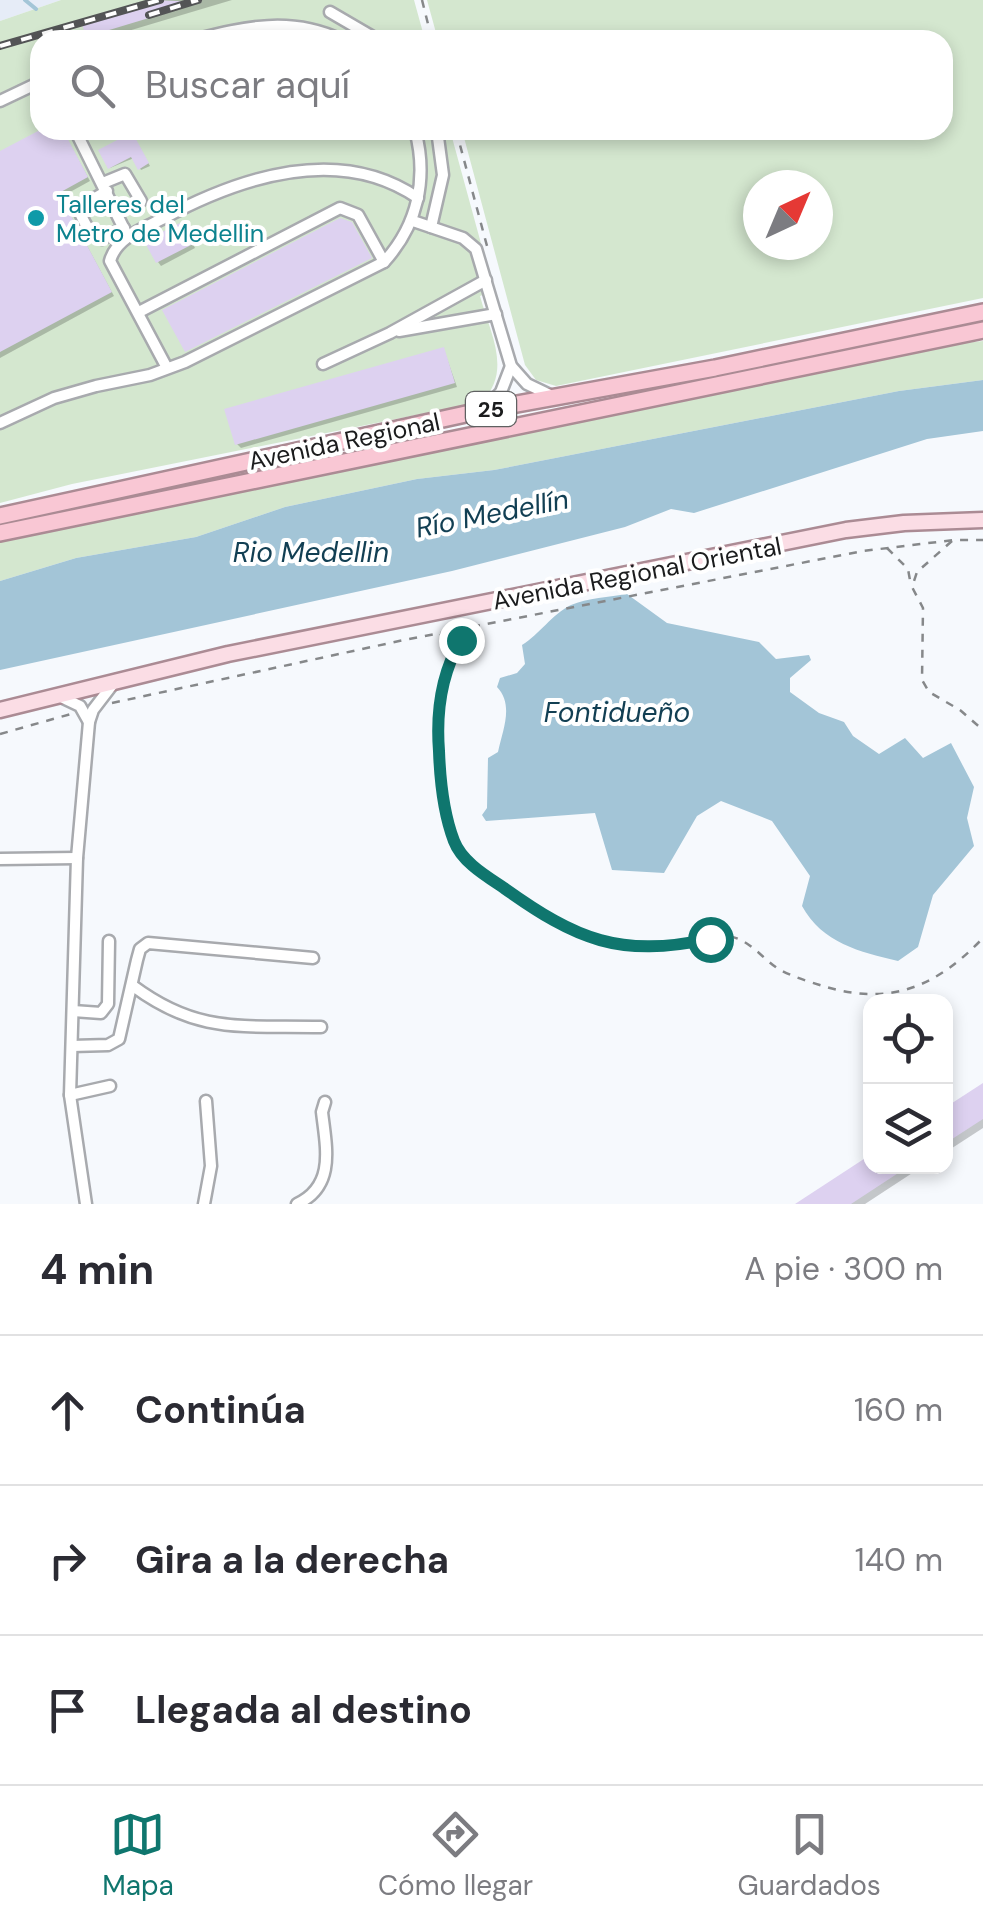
<!DOCTYPE html>
<html lang="es">
<meta charset="utf-8">
<style>
body{margin:0;font-family:"DM Sans",sans-serif;background:#f7f7f7;color:#2b2b33}
.controls{position:absolute;right:30px;bottom:30px;display:grid;overflow:hidden;border-radius:20px;box-shadow:0 5px 15px #0003}
.controls button{width:90px;height:90px;display:grid;place-items:center;padding:0;border:0;border-bottom:2px solid #e1e1e2;background:#fff;color:#2b2b33;font:50px sans-serif}
.compass{position:absolute;left:743px;top:170px;width:90px;height:90px;border-radius:50%;background:#fff;box-shadow:0 5px 15px #0003;rotate:44deg}
.stop{position:absolute;width:30px;height:30px;margin:-22px;border:8px solid #0f766e;border-radius:50%;background:#fff}
.stop.end{background:#0f766e;border-color:#fff;box-shadow:0 2px 10px #0008}
.list{margin:0;padding:0;list-style:none}
h2{display:flex;justify-content:space-between;align-items:center;height:130px;margin:0;padding:0 40px;font-size:42px}
h2 small{font-size:32px;font-weight:400;color:#7c7c81}
.list li{display:grid;grid-template-columns:65px 1fr auto;gap:30px;align-items:center;box-sizing:border-box;height:150px;padding:0 40px;border-top:2px solid #e1e1e2}
.list b{display:block;font-size:38px;white-space:nowrap}
.list em{font-size:32px;font-style:normal;color:#7c7c81}
.icon{flex:none;width:55px;height:55px;fill:none;stroke:currentColor;stroke-width:2;stroke-linecap:round;stroke-linejoin:round}
.map{position:relative;flex:none;width:983px;height:1204px;overflow:hidden}
.search{position:absolute;background:#fff;box-shadow:0 5px 15px #0003;left:30px;right:30px;top:30px;height:110px;display:flex;align-items:center;gap:25px;box-sizing:border-box;padding:0 35px;border-radius:30px;color:#7c7c81;font-size:38px}
.sheet{height:580px;background:#fff}
nav{display:flex;justify-content:space-around;align-items:center;box-sizing:border-box;height:140px;border-top:2px solid #e1e1e2;background:#fff;font-size:28px;color:#7c7c81}
nav a{display:grid;justify-items:center;gap:5px}
nav .on{color:#0f766e}
.map>svg:first-child{display:block}
</style>
<div class="map">
<svg width="983" height="1204" viewBox="0 0 983 1204">
<rect width="100%" height="100%" fill="#f6f9fd"/>
<!-- built -->
<polygon fill="#e6ecf7" points="0,0 61,0 0,21"/>
<!-- green -->
<g fill="#d4e7cf" fill-rule="evenodd">
<path d="M61,0H414L425,40H40V130H450L494,291L480,296C490,333 513,372 481,402L72,484L0,503V21Z"/>
<path d="M427,0H983V298L556,386L536,380L525,365L462,130H943V40H438ZM758,185H818V245H758Z"/>
<polygon points="983,341 983,380 899,391 494,470 417,479 285,507 196,537 76,558 0,581 0,542 63,526 945,345"/>
</g>
<!-- water -->
<g fill="#a3c5d7">
<polygon points="983,380 983,431 927,439 694,513 671,509 625,527 452,571 0,670 0,581 76,558 196,537 285,507 417,479 494,470 899,391"/>
<path d="M627,594L667,623L759,642L776,659L809,655L811,660L790,678V692L819,713L844,722L853,736L879,754L905,738L923,758L951,743L974,787L967,818L974,846L933,895L918,947L898,961C860,952 822,943 802,906L810,876L772,821L721,801L697,816L664,873L612,870L595,813L486,821L482,815L487,808L488,758L498,752C503,729 514,705 497,687L500,678L517,673L525,664L522,645C539,635 552,614 571,605C587,598 610,597 627,594Z"/>
</g>
<!-- shadow -->
<g fill="#0003">
<polygon points="159,0 232,0 98,40 88,36 84,22"/>
<polygon points="45,130 62,130 90,181 61,197 114,296 0,358 0,154"/>
<polygon points="124,130 130,130 150,166 141,170 134,158 110,168 127,138"/>
<polygon points="185,228 195,248 161,266 158,262"/>
<polygon points="444,350 457,387 241,448 237,444"/>
<polygon points="983,1086 983,1128 946,1152 946,1110"/>
<polygon points="870,1158 870,1166 923,1166 865,1204 799,1204"/>
</g>
<g fill="none" stroke-linecap="round" stroke-linejoin="round">
<!-- stream -->
<polyline stroke="#a3c5d7" stroke-width="4" points="25,0 36,9"/>
</g>
<!-- building -->
<g fill="#ddd1f0">
<polygon points="150,0 202,2 86,37 81,21"/>
<polygon points="40,130 63,130 88,177 59,193 112,292 0,352 0,151"/>
<polygon points="120,130 131,130 149,163 138,170 131,157 108,169 98,150 123,137"/>
<polygon points="340,218 352,222 372,258 185,352 162,310"/>
<polygon points="182,222 193,244 156,263 144,241"/>
<polygon points="444,347 455,383 235,445 224,409"/>
<polygon points="983,1083 983,1119 946,1143 946,1107"/>
<polygon points="870,1155 870,1166 909,1166 851,1204 795,1204"/>
</g>
<g fill="none" stroke-linecap="round" stroke-linejoin="round">
<!-- minor casing -->
<g stroke="#a8aaae" stroke-width="15">
<g id="minor">
<polyline points="330,12 378,40"/>
<path d="M194,40C245,27 291,16 341,40"/>
<polyline points="0,101 40,82"/>
<polyline points="75,130 128,237"/>
<polyline points="103,183 125,174 141,201"/>
<path d="M107,191L85,204L80,213C86,226 89,233 102,239L124,228"/>
<polyline points="413,221 463,238 476,249 511,366 527,384 552,396"/>
<polyline points="431,227 443,175 437,130"/>
<polyline points="139,312 340,208 358,215 384,262"/>
<polyline points="399,331 496,314"/>
<polyline points="323,364 390,333 486,280"/>
<path d="M167,368L110,261C116,238 142,229 162,219C238,178 338,143 418,198"/>
<polyline points="487,407 501,392 511,366"/>
<path d="M0,423L54,398L96,386L150,375L185,362L384,262C418,225 428,178 415,130"/>
<polyline points="61,697 80,706 89,722"/>
<polyline points="0,859 77,858"/>
<path d="M133,986C199,1035 243,1025 321,1027"/>
<polyline points="73,1011 101,1013 108,1004 109,941"/>
<polyline points="72,1046 108,1045 119,1039 137,960 140,949 148,943 313,958"/>
<polyline points="70,1095 110,1086"/>
<polyline points="86,1204 70,1095 77,858 89,722 93,710 116,680"/>
<polyline points="204,1204 211,1166 206,1101"/>
<path d="M297,1204C336,1186 326,1147 322,1112L325,1102"/>
</g>
</g>
<!-- major casing -->
<g stroke="#ab8b94" stroke-width="19">
<polyline id="major" points="0,710 228,654 846,530 904,523 983,520"/>
</g>
<!-- highway casing -->
<g stroke="#ab8b94" stroke-width="20">
<g id="highway">
<polyline points="0,516 484,410 715,368 983,312"/>
<polyline points="0,533 983,330"/>
</g>
</g>
<!-- path -->
<g stroke="#86888a" stroke-width="2.5" stroke-dasharray="8 8" stroke-linecap="butt">
<polyline points="422,0 432,40"/>
<polyline points="456,130 487,246"/>
<polyline points="952,541 917,572 912,587 923,608 922,680 929,692 960,710 983,730"/>
<polyline points="887,548 908,569 911,586"/>
<path d="M440,634L452,642C455,659 444,676 442,694C435,735 440,773 449,814C450,823 451,836 455,844C472,882 586,942 628,947C647,950 669,947 689,943C700,941 714,935 726,936C747,937 761,957 777,968C792,977 810,982 826,987C892,1006 937,986 983,938"/>
<polyline points="455,650 472,629"/>
<polyline points="112,703 404,640 863,551 954,540 983,540"/>
<polyline points="0,734 71,714"/>
</g>
<!-- minor -->
<use href="#minor" stroke="#fff" stroke-width="10"/>
<!-- major -->
<use href="#major" stroke="#fbdde5" stroke-width="14"/>
<!-- highway -->
<use href="#highway" stroke="#f9c7d4" stroke-width="15"/>
<!-- rail casing -->
<g stroke="#535456" stroke-width="8">
<g id="rail">
<polyline points="149,15 198,0"/>
<polyline points="0,46 160,0"/>
</g>
</g>
<!-- rail -->
<use href="#rail" stroke="#fff" stroke-width="4" stroke-dasharray="11" stroke-linecap="butt"/>
</g>
<g fill="none" stroke-linecap="round" stroke-linejoin="round">
<!-- route -->
<path stroke="#0f766e" stroke-width="12" d="M461,640C441,674 436,712 439,751C440,779 444,815 454,841C462,862 486,876 504,888C577,940 619,958 710,939"/>
</g>
<!-- markers -->
<circle fill="#0f9aa8" stroke="#fff" stroke-width="4" cx="36" cy="218" r="10"/>
<g text-anchor="middle" stroke-width="8" stroke-linejoin="round" paint-order="stroke">
<!-- shield labels -->
<rect fill="#fff" stroke="#5f6061" stroke-width="2.5" x="466" y="392" width="50" height="34" rx="8"/>
<g font-size="22" font-weight="bold" fill="#1b1c1d">
<text x="491" y="417">25</text>
</g>
<!-- culture labels -->
<g font-size="25" fill="#0d838f" stroke="#fff" text-anchor="start">
<text x="56" y="213">Talleres del<tspan x="56" dy="29">Metro de Medellin</tspan></text>
</g>
<!-- street labels -->
<g font-size="25" fill="#1b1c1d" stroke="#fff">
<text transform="translate(344 441) rotate(-12)" y="9">Avenida Regional</text>
<text transform="translate(637 573) rotate(-11)" y="9">Avenida Regional Oriental</text>
</g>
<!-- water labels -->
<g font-size="28" font-style="italic" fill="#123f53" stroke="#fff">
<text transform="translate(492 513) rotate(-11)" y="10">Río Medellín</text>
<text x="311" y="562">Rio Medellin</text>
<text x="617" y="722">Fontidueño</text>
</g>
</g>
</svg>
<div class="controls">
<button><svg class="icon" aria-label="locate" viewBox="0 0 24 24"><circle cx="12" cy="12" r="6"/><path d="M12 2v4M12 18v4M2 12h4M18 12h4"/></svg></button>
<button><svg class="icon" aria-label="layers" viewBox="0 0 24 24"><path d="M12 4l9 5-9 5-9-5zM3 14l9 5 9-5"/></svg></button>
</div>
<svg class="compass" viewBox="-18 -18 36 36"><path d="M0-13l5 13h-10z" fill="#e53935"/><path d="M0 13l5-13h-10z" fill="#7c7c81"/></svg>
<div class="stop" style="left:710px;top:939px"></div>
<div class="stop end" style="left:461px;top:640px"></div>
<div class="search"><svg class="icon" aria-label="search" viewBox="0 0 24 24"><circle cx="10" cy="10" r="6"/><path d="M15 15l6 6"/></svg>Buscar aquí</div>
</div>
<section class="sheet">
<h2>4 min<small>A pie · 300 m</small></h2>
<ul class="list">
<li><svg class="icon" aria-label="ahead" viewBox="0 0 24 24"><path d="M12 20V5M6 11l6-6 6 6"/></svg><div><b>Continúa</b></div><em>160 m</em></li>
<li><svg class="icon" aria-label="right" viewBox="0 0 24 24"><path d="M7 20v-9h11M14 6l5 5-5 5"/></svg><div><b>Gira a la derecha</b></div><em>140 m</em></li>
<li><svg class="icon" aria-label="arrive" viewBox="0 0 24 24"><path d="M6 21V4h12l-3 4 3 4H6"/></svg><div><b>Llegada al destino</b></div></li>
</ul>
</section>
<nav>
<a class="on"><svg class="icon" aria-label="map" viewBox="0 0 24 24"><path d="M3 6l6-2 6 2 6-2v14l-6 2-6-2-6 2zM9 4v14M15 6v14"/></svg>Mapa</a>
<a><svg class="icon" aria-label="directions" viewBox="0 0 24 24"><path d="M12 3l9 9-9 9-9-9zM9 14v-3h6M13 9l2 2-2 2"/></svg>Cómo llegar</a>
<a><svg class="icon" aria-label="saved" viewBox="0 0 24 24"><path d="M7 4h10v16l-5-4-5 4z"/></svg>Guardados</a>
</nav>
